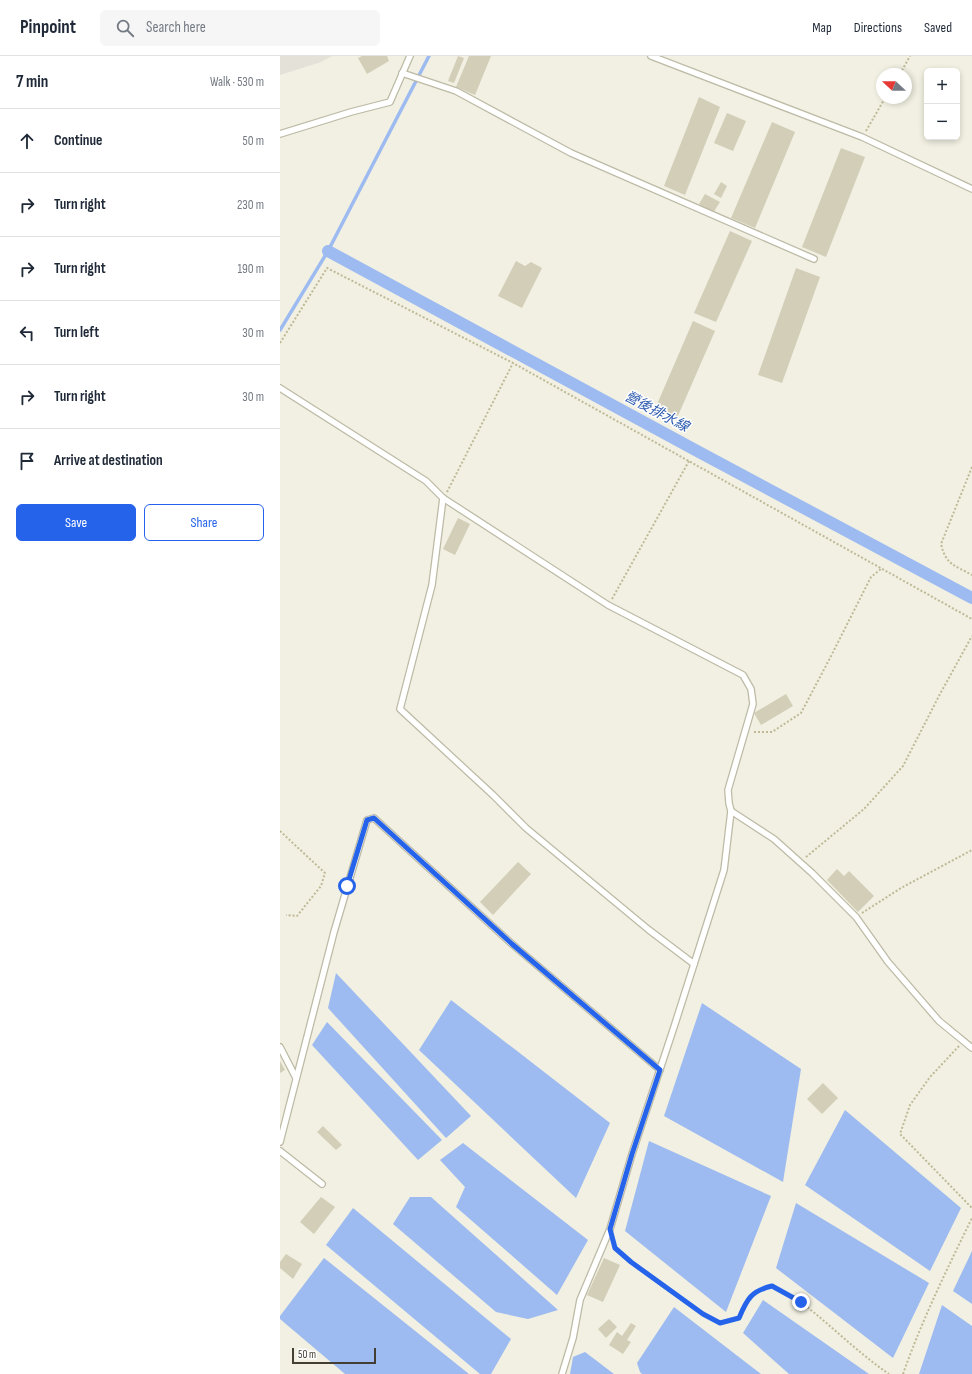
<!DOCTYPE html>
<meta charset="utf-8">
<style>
body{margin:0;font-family:"Sofia Sans Condensed","Noto Sans TC",sans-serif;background:#f6f6f7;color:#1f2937}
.controls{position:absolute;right:12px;top:12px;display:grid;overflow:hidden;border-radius:6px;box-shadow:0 2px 6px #0003}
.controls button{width:36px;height:36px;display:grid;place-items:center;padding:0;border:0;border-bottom:1px solid #e0e1e3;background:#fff;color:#1f2937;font:20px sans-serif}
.compass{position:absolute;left:596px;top:12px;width:36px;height:36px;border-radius:50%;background:#fff;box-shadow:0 2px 6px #0003;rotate:292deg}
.scale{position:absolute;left:12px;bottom:10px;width:84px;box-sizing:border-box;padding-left:4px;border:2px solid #434033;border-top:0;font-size:11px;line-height:14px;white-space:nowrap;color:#434033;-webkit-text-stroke:3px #fff;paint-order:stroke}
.stop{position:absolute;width:12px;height:12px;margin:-9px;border:3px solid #2563eb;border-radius:50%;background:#fff}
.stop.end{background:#2563eb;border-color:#fff;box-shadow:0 1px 4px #0008}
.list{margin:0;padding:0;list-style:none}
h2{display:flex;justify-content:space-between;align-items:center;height:52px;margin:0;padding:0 16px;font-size:17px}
h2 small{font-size:13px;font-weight:400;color:#747a83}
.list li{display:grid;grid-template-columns:26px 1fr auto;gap:12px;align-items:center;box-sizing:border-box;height:64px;padding:0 16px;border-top:1px solid #e0e1e3}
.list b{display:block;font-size:15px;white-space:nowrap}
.list em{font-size:13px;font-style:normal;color:#747a83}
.actions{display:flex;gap:8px;padding:12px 16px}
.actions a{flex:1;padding:9px 0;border:1px solid #2563eb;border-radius:6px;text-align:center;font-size:14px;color:#2563eb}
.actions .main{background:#2563eb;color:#fff}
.icon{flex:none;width:22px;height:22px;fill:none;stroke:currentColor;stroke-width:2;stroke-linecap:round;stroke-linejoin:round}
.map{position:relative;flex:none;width:692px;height:1318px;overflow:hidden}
header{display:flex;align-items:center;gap:24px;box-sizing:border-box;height:56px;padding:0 20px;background:#fff;border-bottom:1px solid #e0e1e3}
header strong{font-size:19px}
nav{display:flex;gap:22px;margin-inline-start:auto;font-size:14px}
.search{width:280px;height:36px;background:#f6f6f7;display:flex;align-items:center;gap:10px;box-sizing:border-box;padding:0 14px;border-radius:6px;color:#747a83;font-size:15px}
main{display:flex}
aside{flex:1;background:#fff}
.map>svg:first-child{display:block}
</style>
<header>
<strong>Pinpoint</strong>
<div class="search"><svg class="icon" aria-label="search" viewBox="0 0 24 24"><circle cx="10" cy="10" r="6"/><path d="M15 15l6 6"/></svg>Search here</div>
<nav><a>Map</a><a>Directions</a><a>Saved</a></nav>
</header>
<main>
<aside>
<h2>7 min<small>Walk · 530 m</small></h2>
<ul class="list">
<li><svg class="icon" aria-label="ahead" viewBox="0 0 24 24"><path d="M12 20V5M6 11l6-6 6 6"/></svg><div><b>Continue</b></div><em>50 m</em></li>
<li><svg class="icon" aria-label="right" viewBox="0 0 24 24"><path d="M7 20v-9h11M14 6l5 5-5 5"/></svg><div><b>Turn right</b></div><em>230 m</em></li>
<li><svg class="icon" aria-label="right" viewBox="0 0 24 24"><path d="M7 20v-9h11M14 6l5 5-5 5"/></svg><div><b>Turn right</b></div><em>190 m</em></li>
<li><svg class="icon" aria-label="left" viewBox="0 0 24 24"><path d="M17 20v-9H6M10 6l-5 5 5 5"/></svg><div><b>Turn left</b></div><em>30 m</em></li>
<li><svg class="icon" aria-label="right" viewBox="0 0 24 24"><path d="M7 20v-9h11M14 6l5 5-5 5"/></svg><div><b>Turn right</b></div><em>30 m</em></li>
<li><svg class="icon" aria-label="arrive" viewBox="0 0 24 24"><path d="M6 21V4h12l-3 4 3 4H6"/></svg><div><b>Arrive at destination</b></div></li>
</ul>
<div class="actions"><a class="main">Save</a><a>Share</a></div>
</aside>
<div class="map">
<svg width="692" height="1318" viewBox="0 0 692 1318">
<rect width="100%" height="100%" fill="#f1f0e2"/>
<!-- industrial -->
<polygon fill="#e3e1d8" points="0,0 52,0 41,6 0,19"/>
<!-- water -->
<g fill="#9dbbf0">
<polygon points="56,917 191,1060 166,1082 48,952"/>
<polygon points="171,944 330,1067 296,1142 139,994"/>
<polygon points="422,947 521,1013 503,1126 384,1060"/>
<polygon points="47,966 162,1084 138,1104 32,989"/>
<polygon points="565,1054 681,1152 650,1215 525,1129"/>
<polygon points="369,1085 491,1140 446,1256 345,1175"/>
<polygon points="183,1087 308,1184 277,1239 176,1151 185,1131 160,1104"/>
<polygon points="130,1141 151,1141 278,1254 248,1263 216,1256 113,1168"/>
<polygon points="516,1147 649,1227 613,1302 496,1212"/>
<polygon points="73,1152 231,1283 211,1318 200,1318 46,1189"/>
<polygon points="692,1195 692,1248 673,1235"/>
<polygon points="44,1202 189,1318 65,1318 0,1263 0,1260"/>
<polygon points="483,1244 589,1318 509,1318 463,1277"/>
<polygon points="662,1249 692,1270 692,1318 639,1318"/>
<polygon points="394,1251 481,1318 362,1318 360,1316 357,1307"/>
<polygon points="305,1296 334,1318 290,1318 293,1301"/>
</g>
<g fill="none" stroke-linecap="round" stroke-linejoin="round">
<!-- stream -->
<polyline stroke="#9dbbf0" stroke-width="3.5" points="0,274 48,195 149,0"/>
<!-- canal -->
<polyline stroke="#9dbbf0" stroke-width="12" points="48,195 419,396 692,542"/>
</g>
<!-- building -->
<g fill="#d3ceb8">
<polygon points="82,0 107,0 109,5 87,18 78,2"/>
<polygon points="178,0 184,2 174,27 168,25"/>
<polygon points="189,0 211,0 195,39 176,31"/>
<polygon points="419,41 440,51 405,139 384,130"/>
<polygon points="447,57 466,65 453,95 434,87"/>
<polygon points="492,66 515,76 475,172 451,162"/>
<polygon points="561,92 585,101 546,201 522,191"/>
<polygon points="441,126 447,130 441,142 434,138"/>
<polygon points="425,138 440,146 433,157 419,148"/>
<polygon points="450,175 472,185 436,266 414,257"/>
<polygon points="236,205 245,210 251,206 262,212 242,252 218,240"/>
<polygon points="516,212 540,221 502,327 478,319"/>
<polygon points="413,265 435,275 397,362 375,353"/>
<polygon points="178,462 190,468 175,499 163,493"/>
<polygon points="506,638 513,650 481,669 474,657"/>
<polygon points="238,806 251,818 213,859 200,846"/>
<polygon points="557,813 564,820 569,815 594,840 578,856 547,824"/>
<polygon points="0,1005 5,1014 0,1017"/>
<polygon points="543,1027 558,1042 542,1058 527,1043"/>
<polygon points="43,1070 62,1089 56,1094 37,1076"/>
<polygon points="41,1141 55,1151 34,1178 20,1166"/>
<polygon points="6,1198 22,1208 13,1223 0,1212 0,1206"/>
<polygon points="324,1202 340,1209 323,1246 307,1239"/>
<polygon points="329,1263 337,1271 326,1282 318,1273"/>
<polygon points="351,1267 356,1270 347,1284 351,1286 343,1298 329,1289 337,1276 342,1280"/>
</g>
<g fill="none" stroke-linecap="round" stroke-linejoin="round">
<!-- service casing -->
<g stroke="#bdbaa5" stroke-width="8">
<g id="service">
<polyline points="371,0 582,81 692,133"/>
<polyline points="122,17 176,35 291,97 534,203"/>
<polyline points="0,78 71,56 110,46 130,0"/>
<polyline points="0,332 146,425 163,442 328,549 463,619 471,633 473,648 448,734 449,747 451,755 494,783 532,817 576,861 608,906 659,965 692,992"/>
<polyline points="163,442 152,529 120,653 213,739 246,772 369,874 414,908"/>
<polyline points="0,991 16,1022"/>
<polyline points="0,1086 54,876 87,764 94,762 232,888 380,1014"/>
<polyline points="0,1095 42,1128"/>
<polyline points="282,1318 293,1282 300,1244 330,1173 352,1098 394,971 444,814 451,755"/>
</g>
</g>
<!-- path -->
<g stroke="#bfb996" stroke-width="2" stroke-dasharray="2 2" stroke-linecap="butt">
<polyline points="620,18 630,0"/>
<polyline points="586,75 605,42"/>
<polyline points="0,287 47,212 233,307 692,563"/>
<path d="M692,411L661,488C666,509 674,509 692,519"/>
<polyline points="167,436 233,307"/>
<polyline points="332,543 409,405"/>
<polyline points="474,676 492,676 521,657 549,604 591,521 601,513"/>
<polyline points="0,775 45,817 41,830 17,860 6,859"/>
<polyline points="526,801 584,753 623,710 660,638 692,580"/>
<polyline points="582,857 621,832 692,794"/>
<polyline points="679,990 650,1021 630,1049 620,1078 692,1152"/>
<path d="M334,1187L335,1192C367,1220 402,1247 440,1267L459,1262C467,1243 471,1235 492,1230C502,1235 513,1240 522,1247C552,1270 578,1297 609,1318"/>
<path d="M623,1318C642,1264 667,1213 692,1162"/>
</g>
<!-- service -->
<use href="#service" stroke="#fff" stroke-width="5.5"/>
</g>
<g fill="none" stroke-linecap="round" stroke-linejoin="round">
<!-- route -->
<path stroke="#2563eb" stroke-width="5" d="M67,830L87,764L94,762L232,888L380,1014L352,1098L330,1173L335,1192L351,1206L423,1258L440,1267L459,1262C467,1243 471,1235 492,1230L521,1246"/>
</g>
<g text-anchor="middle" stroke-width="3" stroke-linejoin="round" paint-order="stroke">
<!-- water labels -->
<g font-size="14" font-style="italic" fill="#2c5aaf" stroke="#fff">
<text transform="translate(377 355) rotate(28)" y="5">營後排水線</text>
</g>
</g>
</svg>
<div class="controls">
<button>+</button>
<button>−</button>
</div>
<svg class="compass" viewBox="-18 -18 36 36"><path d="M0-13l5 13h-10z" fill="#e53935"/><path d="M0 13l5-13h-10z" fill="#747a83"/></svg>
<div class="scale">50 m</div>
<div class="stop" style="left:67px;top:830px"></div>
<div class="stop end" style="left:521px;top:1246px"></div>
</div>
</main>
